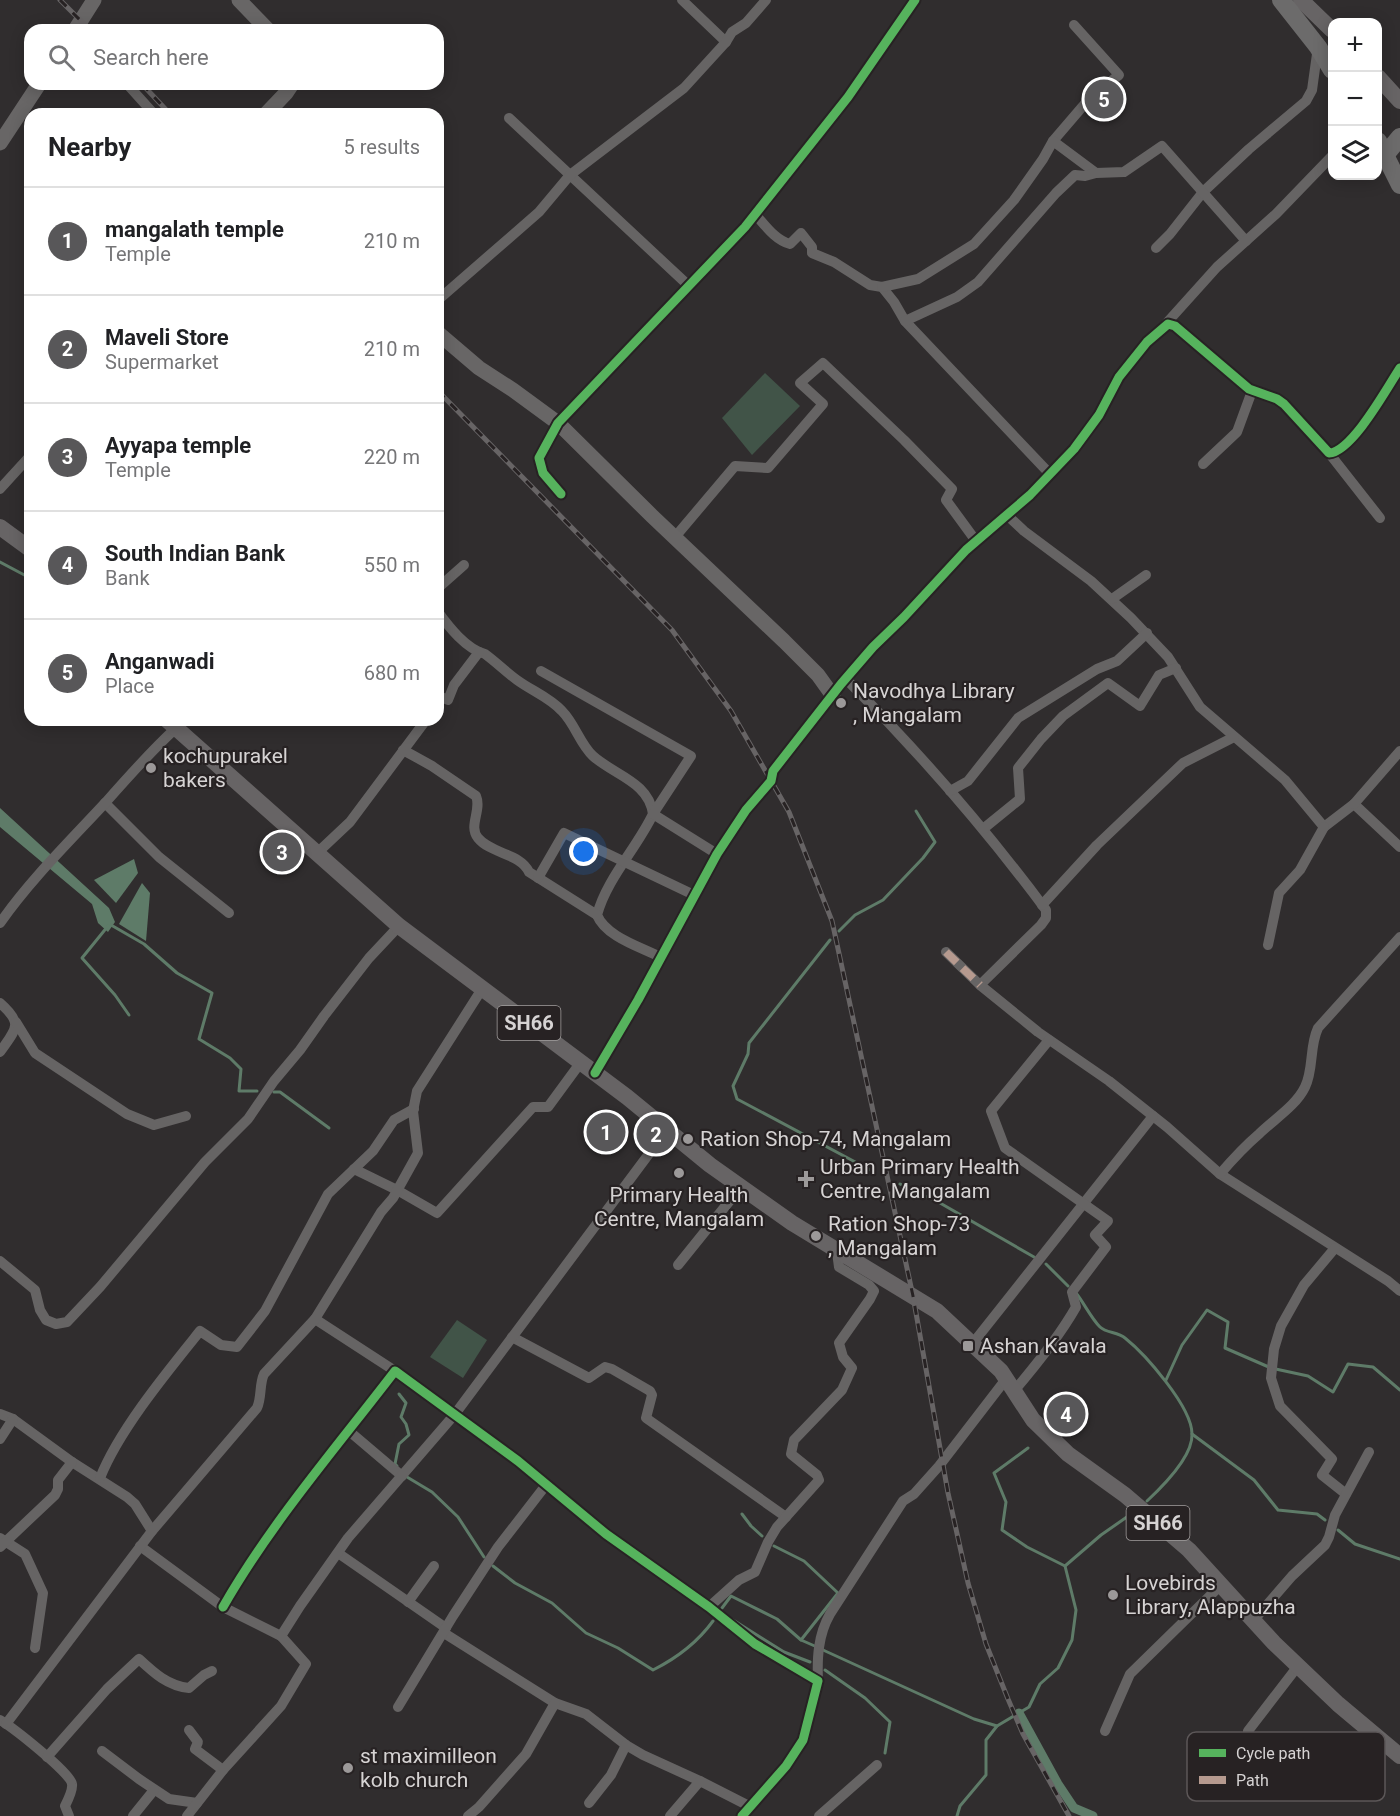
<!DOCTYPE html>
<meta charset="utf-8">
<style>
body{margin:0;font-family:Roboto,sans-serif;background:#f6f6f6;color:#202124}
.controls{position:absolute;right:18px;top:18px;display:grid;overflow:hidden;border-radius:12px;box-shadow:0 3px 15px #0003}
.controls button{width:54px;height:54px;display:grid;place-items:center;padding:0;border:0;border-bottom:2px solid #e0e0e0;background:#fff;color:#202124;font:30px sans-serif}
.you{position:absolute;left:584px;top:852px;width:21px;height:21px;margin:-15px;border:4px solid #fff;border-radius:50%;background:#1a73e8;box-shadow:0 0 0 9px #1a73e833}
.badge{display:grid;place-items:center;width:39px;height:39px;border-radius:50%;background:#585759;color:#fff;font-size:20px;font-weight:700}
.pin{position:absolute;translate:-50% -50%;border:3px solid #fff;box-shadow:0 2px 6px #0006}
.list{margin:0;padding:0;list-style:none}
h2{display:flex;justify-content:space-between;align-items:center;height:78px;margin:0;padding:0 24px;font-size:26px}
h2 small{font-size:20px;font-weight:400;color:#757577}
.list li{display:grid;grid-template-columns:39px 1fr auto;gap:18px;align-items:center;box-sizing:border-box;height:108px;padding:0 24px;border-top:2px solid #e0e0e0}
.list b{display:block;font-size:22px;white-space:nowrap}
.list p{margin:0;font-size:20px;white-space:nowrap;color:#757577}
.list em{font-size:20px;font-style:normal;color:#757577}
.icon{flex:none;width:33px;height:33px;fill:none;stroke:currentColor;stroke-width:2;stroke-linecap:round;stroke-linejoin:round}
.map{position:relative;flex:none;width:1400px;height:1816px;overflow:hidden}
.search{position:absolute;background:#fff;box-shadow:0 3px 15px #0003;left:24px;top:24px;width:420px;height:66px;display:flex;align-items:center;gap:15px;box-sizing:border-box;padding:0 21px;border-radius:18px;color:#757577;font-size:22px}
.panel{position:absolute;background:#fff;box-shadow:0 3px 15px #0003;left:24px;top:108px;width:420px;height:618px;border-radius:18px}
.map>svg:first-child{display:block}
</style>
<div class="map">
<svg width="1400" height="1816" viewBox="0 0 1400 1816">
<rect width="100%" height="100%" fill="#302d2e"/>
<!-- green -->
<g fill="#415448">
<polygon points="765,373 800,406 752,455 722,418"/>
<polygon points="457,1320 487,1340 463,1378 430,1357"/>
</g>
<!-- water -->
<g fill="#5e7b68">
<polygon points="0,808 109,908 115,922 108,932 98,923 92,904 0,827"/>
<polygon points="134,859 138,873 116,903 94,880"/>
<polygon points="142,883 150,893 146,941 119,924"/>
</g>
<g fill="none" stroke-linecap="round" stroke-linejoin="round">
<!-- stream -->
<g stroke="#5e7b68" stroke-width="3">
<polyline points="0,562 30,578"/>
<polyline points="111,925 144,944 177,973 212,993 199,1039 230,1058 241,1069 239,1091 257,1091"/>
<polyline points="108,926 82,958 115,995 129,1015"/>
<polyline points="839,931 855,915 883,900 923,858 935,842 916,811"/>
<polyline points="830,940 749,1043 748,1054 733,1086 737,1099 874,1172"/>
<polyline points="274,1092 280,1092 329,1128"/>
<polyline points="900,1184 940,1203 1034,1257"/>
<polyline points="1046,1264 1068,1286"/>
<path d="M1076,1293C1084,1303 1091,1318 1100,1327C1106,1333 1118,1332 1125,1338C1145,1354 1192,1407 1192,1434C1193,1456 1162,1487 1147,1501"/>
<polyline points="1166,1380 1182,1345 1207,1310 1228,1322 1225,1348 1271,1368 1308,1376 1333,1392 1348,1364 1373,1367 1400,1390"/>
<polyline points="1192,1434 1254,1480 1278,1510 1317,1514 1325,1520"/>
<polyline points="1028,1448 994,1473 1006,1502 1002,1530 1027,1547 1065,1566"/>
<polyline points="397,1466 395,1464 399,1444 409,1435 406,1424 401,1417 406,1403 399,1394"/>
<polyline points="407,1477 432,1492 458,1517 484,1557"/>
<polyline points="742,1514 751,1526 762,1536"/>
<polyline points="1338,1530 1355,1544 1400,1559"/>
<polyline points="774,1546 804,1561 838,1593 801,1640"/>
<path d="M493,1566L515,1583L552,1603L586,1633L618,1648L653,1670C677,1658 697,1643 713,1621"/>
<polyline points="722,1608 731,1596 777,1619 801,1640 817,1647"/>
<polyline points="733,1620 784,1652 810,1662"/>
<polyline points="823,1650 974,1719 997,1726"/>
<polyline points="825,1670 865,1698 890,1722 885,1753"/>
<polyline points="957,1816 960,1806 986,1775 986,1740 997,1726 1029,1707 1040,1684 1058,1668 1072,1640 1076,1610 1065,1566 1101,1535 1134,1512"/>
</g>
<!-- canal -->
<polyline stroke="#5e7b68" stroke-width="9" points="1019,1713 1058,1784 1074,1808 1093,1816"/>
<!-- street -->
<g stroke="#666464" stroke-width="10">
<polyline points="682,0 726,42"/>
<polyline points="127,84 154,114"/>
<polyline points="509,118 689,286"/>
<polyline points="1053,141 1089,99 1119,75 1074,25"/>
<path d="M755,214C765,225 775,240 790,244L801,233L812,247V253L834,262L870,285L882,287L894,302L905,321L1049,473"/>
<polyline points="1156,248 1170,234 1203,192 1249,149 1306,101 1312,90 1318,47"/>
<polyline points="882,287 918,279 974,244 1014,200 1043,159 1053,141 1096,173"/>
<polyline points="438,300 539,212 570,175 684,88 726,42 732,32 746,23 766,0"/>
<polyline points="905,321 957,297 978,282 1056,193 1075,175 1085,176 1096,173 1124,172 1162,146 1246,241"/>
<polyline points="1163,327 1217,267 1276,214 1332,156"/>
<polyline points="1329,453 1380,518"/>
<polyline points="1203,464 1237,432 1252,391"/>
<polyline points="0,489 30,456"/>
<polyline points="561,494 543,473 539,458 558,423 745,227 848,97 915,0"/>
<polyline points="1007,515 1024,531 1091,581 1131,618 1168,657 1200,707 1285,780 1324,827 1354,804 1400,847"/>
<polyline points="675,537 735,466 768,468 823,404 800,383 823,363 904,440 952,489 946,500 976,541"/>
<polyline points="438,588 464,565"/>
<polyline points="1112,599 1146,575"/>
<path d="M438,612C449,627 466,649 485,654C496,662 506,672 517,680C532,691 549,697 562,711C575,724 580,744 593,756C614,775 649,782 653,814C637,848 607,878 597,915C606,937 641,947 660,957"/>
<polyline points="541,671 691,756 653,814 717,854"/>
<path d="M846,679C918,751 985,828 1046,910V918L1041,925L980,985"/>
<polyline points="438,699 439,696 448,700 454,685 479,652"/>
<path d="M403,750L432,766L476,796C482,810 468,826 478,838C491,854 520,853 529,872L597,915"/>
<polyline points="950,791 968,781 1018,718 1097,669 1117,661 1147,633"/>
<polyline points="105,803 159,857 229,913"/>
<polyline points="1354,804 1400,751"/>
<polyline points="983,829 1020,799 1018,768 1041,739 1063,716 1108,683 1140,706 1159,675 1176,668"/>
<polyline points="316,854 350,822 426,720"/>
<polyline points="538,878 564,833 694,895"/>
<polyline points="1042,905 1097,845 1183,763 1234,737"/>
<path d="M0,923C31,879 69,842 106,802C128,777 150,752 175,729"/>
<polyline points="1268,945 1279,893 1300,870 1324,827"/>
<polyline points="946,952 980,985 1038,1032 1109,1081 1167,1127 1220,1174 1388,1281 1400,1291"/>
<path d="M0,1003C24,1024 16,1029 0,1052"/>
<polyline points="16,1022 35,1053 127,1114 154,1125 186,1116"/>
<path d="M595,1073L638,1000L717,854L746,810L771,781L773,771L841,684L873,647L904,617L966,550L1030,495L1074,449L1099,415L1119,377L1147,342L1168,324L1175,326L1249,389L1277,399L1284,404L1329,453C1352,452 1387,388 1400,368"/>
<polyline points="354,1169 397,1190 437,1213 533,1107 548,1107 581,1062"/>
<path d="M1220,1174C1232,1160 1245,1146 1259,1134C1273,1120 1296,1106 1305,1087C1314,1069 1309,1047 1318,1028L1400,937"/>
<polyline points="1335,1248 1304,1285 1281,1326 1274,1349 1271,1378 1280,1406 1332,1459 1322,1475 1346,1494"/>
<polyline points="0,1261 35,1290 40,1310 46,1320 56,1324 67,1322 100,1287 205,1162 248,1119 274,1081 300,1050 324,1016 369,958 399,926"/>
<polyline points="678,1265 740,1188"/>
<polyline points="315,1319 395,1371"/>
<polyline points="512,1337 589,1378 605,1367 612,1369 650,1391 652,1395 646,1418 786,1517"/>
<polyline points="973,1343 1153,1116"/>
<path d="M1014,1391C1037,1364 1059,1337 1076,1307L1072,1292L1106,1247L1095,1235L1108,1221L1005,1148L991,1111L1049,1040"/>
<polyline points="0,1414 13,1419 72,1462 127,1497 135,1504 152,1531"/>
<polyline points="349,1431 402,1476"/>
<polyline points="0,1439 13,1419"/>
<path d="M100,1478C119,1430 167,1372 200,1331L221,1345L237,1347L265,1311L328,1194L373,1151L394,1120L414,1109"/>
<polyline points="0,1538 25,1554 43,1593 35,1648"/>
<polyline points="140,1546 223,1607 281,1636"/>
<polyline points="0,1547 55,1495 58,1489 58,1480 72,1462"/>
<polyline points="338,1553 446,1628"/>
<polyline points="408,1602 434,1566"/>
<path d="M223,1607C271,1523 336,1448 395,1371L518,1461L606,1534L709,1607L755,1644L818,1681L803,1740L786,1766L742,1816"/>
<polyline points="709,1607 739,1580 755,1572 768,1542 777,1527 819,1480 817,1475 791,1454 794,1440 842,1390 852,1368 843,1357 839,1343 870,1299 874,1291 869,1285 839,1267 837,1252"/>
<polyline points="1253,1621 1292,1576 1325,1545 1329,1537 1335,1515 1369,1452"/>
<polyline points="444,1633 555,1703 586,1714 626,1745 643,1755 700,1781"/>
<path d="M818,1681C817,1658 818,1635 830,1614L903,1501L914,1494L939,1466L1006,1379"/>
<polyline points="398,1707 453,1616 498,1547 546,1485"/>
<path d="M0,1720C12,1727 71,1773 72,1784C73,1790 68,1800 65,1806L69,1816"/>
<path d="M6,1724L152,1531L257,1408C262,1397 259,1385 264,1374L315,1319L381,1212L393,1198L418,1153L413,1111L417,1091L482,989"/>
<polyline points="189,1730 198,1742 195,1749 223,1770"/>
<polyline points="1105,1731 1130,1674 1221,1585"/>
<polyline points="1248,1731 1298,1666"/>
<polyline points="102,1751 139,1779 169,1799 197,1803"/>
<path d="M47,1757L107,1689L139,1659C154,1673 168,1686 189,1688L204,1675L212,1671"/>
<polyline points="1344,1792 1384,1744"/>
<polyline points="589,1803 611,1775 626,1745"/>
<polyline points="133,1816 154,1790"/>
<polyline points="187,1816 223,1770 281,1706 306,1664 281,1636 300,1606 348,1538 455,1414 666,1131"/>
<polyline points="468,1816 479,1807 526,1754 555,1703"/>
<polyline points="670,1816 700,1781 751,1807"/>
<polyline points="819,1816 877,1765"/>
</g>
<!-- secondary -->
<g stroke="#686666" stroke-width="15">
<polyline points="239,0 268,30"/>
<polyline points="75,30 94,0"/>
<polyline points="266,114 286,93 292,84"/>
<polyline points="0,143 39,84"/>
<polyline points="438,333 479,368 513,390 558,423 652,516 784,641 818,675 833,696"/>
</g>
<!-- primary -->
<g stroke="#676465" stroke-width="16">
<polyline points="1301,0 1332,30"/>
<polyline points="1378,77 1400,101"/>
<polyline points="0,527 30,549"/>
<polyline points="167,720 399,926 627,1097 710,1165 792,1223 937,1311 1001,1371 1033,1420 1068,1454 1125,1495 1189,1550 1274,1643 1338,1704 1400,1756"/>
</g>
<!-- highway -->
<g stroke="#6c6b6b" stroke-width="18">
<polyline points="1281,0 1318,47 1332,70"/>
<polyline points="1378,141 1400,185"/>
<polyline points="1386,154 1400,137"/>
</g>
<!-- rail casing -->
<g stroke="#676465" stroke-width="5">
<g id="rail">
<polyline points="60,0 90,30"/>
<polyline points="142,84 170,114"/>
<polyline points="438,391 672,630 731,711 789,812 832,921 913,1296 948,1493 968,1583 986,1644 1008,1699 1023,1734 1069,1816"/>
</g>
</g>
<!-- rail -->
<use href="#rail" stroke="#272223" stroke-width="3" stroke-dasharray="9" stroke-linecap="butt"/>
<!-- quiet -->
<polyline stroke="#b69a8f" stroke-width="8" stroke-dasharray="15 8" stroke-linecap="butt" points="946,952 980,985"/>
<!-- cycleway casing -->
<g stroke="#272223" stroke-width="13">
<g id="cycleway">
<polyline points="561,494 543,473 539,458 558,423 745,227 848,97 915,0"/>
<path d="M595,1073L638,1000L717,854L746,810L771,781L773,771L841,684L873,647L904,617L966,550L1030,495L1074,449L1099,415L1119,377L1147,342L1168,324L1175,326L1249,389L1277,399L1284,404L1329,453C1352,452 1387,388 1400,368"/>
<path d="M223,1607C271,1523 336,1448 395,1371L518,1461L606,1534L709,1607L755,1644L818,1681L803,1740L786,1766L742,1816"/>
</g>
</g>
<!-- cycleway -->
<use href="#cycleway" stroke="#56b35d" stroke-width="9"/>
</g>
<!-- markers -->
<g fill="#9c9999" stroke="#272223" stroke-width="2">
<circle cx="841" cy="703" r="6"/>
<circle cx="151" cy="768" r="6"/>
<circle cx="688" cy="1139" r="6"/>
<circle cx="679" cy="1173" r="6"/>
<path d="M803 1170h6v6h6v6h-6v6h-6v-6h-6v-6h6z"/>
<circle cx="816" cy="1236" r="6"/>
<rect x="962" y="1340" width="12" height="12" rx="3"/>
<circle cx="1113" cy="1595" r="6"/>
<circle cx="348" cy="1768" r="6"/>
</g>
<g text-anchor="middle" stroke-width="4.5" stroke-linejoin="round" paint-order="stroke">
<!-- shield labels -->
<g fill="#272223" stroke="#a29e9e" stroke-width="1.5">
<rect x="497.5" y="1006" width="63" height="34" rx="4.5"/>
<rect x="1126.5" y="1506" width="63" height="34" rx="4.5"/>
</g>
<g font-size="20" font-weight="bold" fill="#d6d3d3">
<text x="529" y="1030">SH66</text>
<text x="1158" y="1530">SH66</text>
</g>
<!-- poi labels -->
<g font-size="21" fill="#d6d3d3" stroke="#272223" text-anchor="start">
<text x="853" y="698">Navodhya Library<tspan x="853" dy="24">, Mangalam</tspan></text>
<text x="163" y="763">kochupurakel<tspan x="163" dy="24">bakers</tspan></text>
<text x="700" y="1146">Ration Shop-74, Mangalam</text>
<text x="820" y="1174">Urban Primary Health<tspan x="820" dy="24">Centre, Mangalam</tspan></text>
<text x="679" y="1202" text-anchor="middle">Primary Health<tspan x="679" dy="24">Centre, Mangalam</tspan></text>
<text x="828" y="1231">Ration Shop-73<tspan x="828" dy="24">, Mangalam</tspan></text>
<text x="980" y="1353">Ashan Kavala</text>
<text x="1125" y="1590">Lovebirds<tspan x="1125" dy="24">Library, Alappuzha</tspan></text>
<text x="360" y="1763">st maximilleon<tspan x="360" dy="24">kolb church</tspan></text>
</g>
</g>
<!-- legend -->
<rect x="1187" y="1732" width="198" height="69" rx="9" fill="#272223" stroke="#5c5758" stroke-width="1.5"/>
<rect x="1199" y="1749" width="27" height="8" fill="#56b35d"/>
<rect x="1199" y="1776" width="27" height="8" fill="#b69a8f"/>
<g font-size="16" fill="#d6d3d3">
<text x="1236" y="1759">Cycle path</text>
<text x="1236" y="1786">Path</text>
</g>
</svg>
<div class="controls">
<button>+</button>
<button>−</button>
<button><svg class="icon" aria-label="layers" viewBox="0 0 24 24"><path d="M12 4l9 5-9 5-9-5zM3 14l9 5 9-5"/></svg></button>
</div>
<div class="you"></div>
<div class="pin badge" style="left:606px;top:1132px">1</div>
<div class="pin badge" style="left:656px;top:1134px">2</div>
<div class="pin badge" style="left:282px;top:852px">3</div>
<div class="pin badge" style="left:1066px;top:1414px">4</div>
<div class="pin badge" style="left:1104px;top:99px">5</div>
<div class="search"><svg class="icon" aria-label="search" viewBox="0 0 24 24"><circle cx="10" cy="10" r="6"/><path d="M15 15l6 6"/></svg>Search here</div>
<section class="panel">
<h2>Nearby<small>5 results</small></h2>
<ul class="list">
<li><span class="badge">1</span><div><b>mangalath temple</b><p>Temple</p></div><em>210 m</em></li>
<li><span class="badge">2</span><div><b>Maveli Store</b><p>Supermarket</p></div><em>210 m</em></li>
<li><span class="badge">3</span><div><b>Ayyapa temple</b><p>Temple</p></div><em>220 m</em></li>
<li><span class="badge">4</span><div><b>South Indian Bank</b><p>Bank</p></div><em>550 m</em></li>
<li><span class="badge">5</span><div><b>Anganwadi</b><p>Place</p></div><em>680 m</em></li>
</ul>
</section>
</div>
